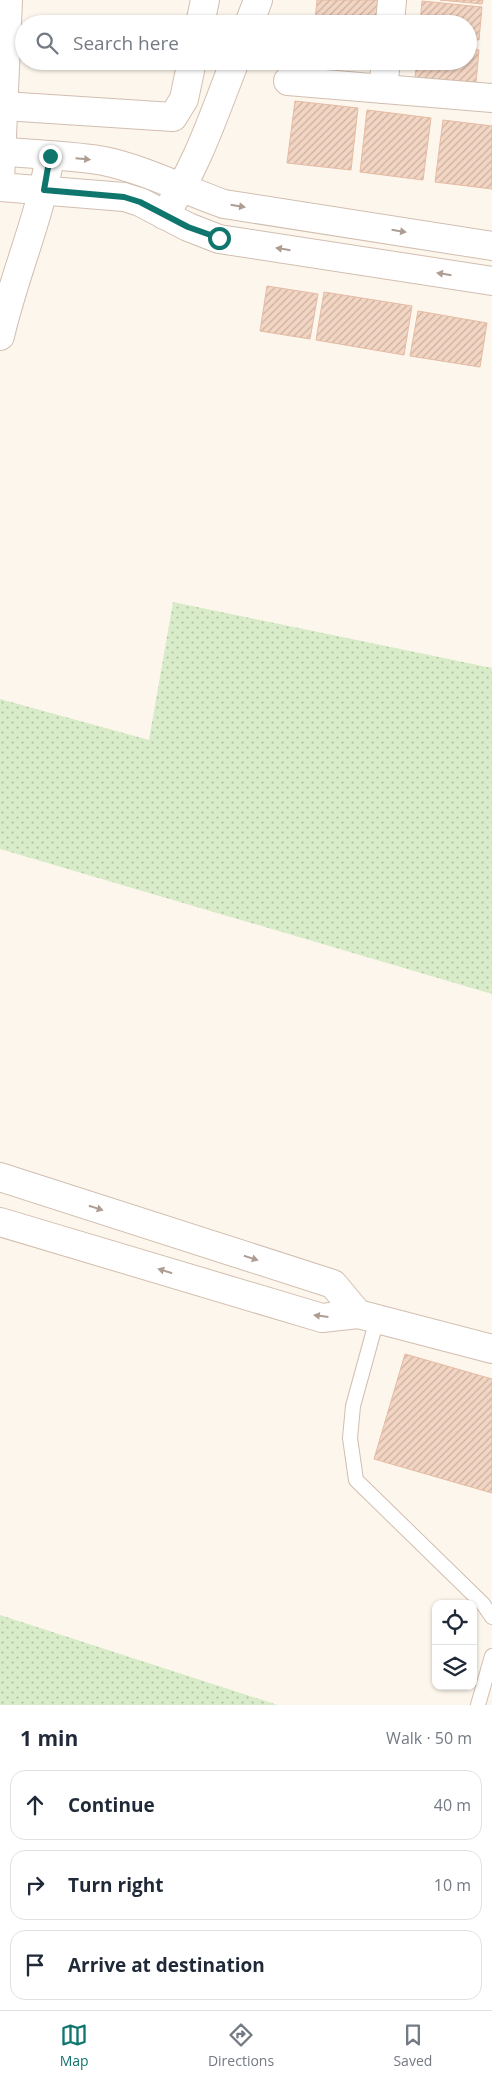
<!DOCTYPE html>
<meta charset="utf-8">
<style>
body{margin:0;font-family:"Open Sans",sans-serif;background:#f2f2f3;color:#1f2937}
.controls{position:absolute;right:15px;bottom:15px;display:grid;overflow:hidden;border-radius:10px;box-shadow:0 1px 4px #0004}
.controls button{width:45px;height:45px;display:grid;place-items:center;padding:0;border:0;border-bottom:1px solid #e0e1e3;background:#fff;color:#1f2937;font:25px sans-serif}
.stop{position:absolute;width:15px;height:15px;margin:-11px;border:4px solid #0f766e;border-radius:50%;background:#fff}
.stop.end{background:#0f766e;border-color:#fff;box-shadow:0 1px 5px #0008}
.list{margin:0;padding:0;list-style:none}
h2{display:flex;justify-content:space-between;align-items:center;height:65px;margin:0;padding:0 20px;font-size:21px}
h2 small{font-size:16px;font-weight:400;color:#747a83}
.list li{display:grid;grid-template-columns:32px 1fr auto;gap:15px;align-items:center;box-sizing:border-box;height:70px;margin:0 10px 10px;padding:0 10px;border:1px solid #e0e1e3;border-radius:15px}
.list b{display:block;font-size:19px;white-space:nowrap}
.list em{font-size:16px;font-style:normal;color:#747a83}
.icon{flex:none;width:28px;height:28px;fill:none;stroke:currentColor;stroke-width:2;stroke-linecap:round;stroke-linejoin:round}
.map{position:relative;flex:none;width:492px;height:1705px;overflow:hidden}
.search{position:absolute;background:#fff;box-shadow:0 1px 4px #0004;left:15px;right:15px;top:15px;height:55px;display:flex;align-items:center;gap:12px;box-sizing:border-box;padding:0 18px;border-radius:28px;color:#747a83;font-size:19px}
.sheet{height:305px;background:#fff}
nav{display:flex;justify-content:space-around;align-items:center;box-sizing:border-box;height:70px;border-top:1px solid #e0e1e3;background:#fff;font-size:14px;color:#747a83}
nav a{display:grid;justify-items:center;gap:2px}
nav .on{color:#0f766e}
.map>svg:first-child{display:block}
</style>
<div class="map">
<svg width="492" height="1705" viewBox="0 0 492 1705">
<defs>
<pattern id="grass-dots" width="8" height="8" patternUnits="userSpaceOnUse" patternTransform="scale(1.25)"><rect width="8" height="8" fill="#d8ecc9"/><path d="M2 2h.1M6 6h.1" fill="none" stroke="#b4c2a5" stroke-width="1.8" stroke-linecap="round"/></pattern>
<pattern id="building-hatch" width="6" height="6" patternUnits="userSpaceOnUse" patternTransform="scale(1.25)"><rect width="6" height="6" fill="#f3d5c3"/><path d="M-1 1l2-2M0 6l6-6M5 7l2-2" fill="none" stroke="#cab0a1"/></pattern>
</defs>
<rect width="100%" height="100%" fill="#fdf6ec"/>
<!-- grass -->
<g fill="url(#grass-dots)">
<polygon points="173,602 492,668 492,994 0,849 0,699 149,740"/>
<polygon points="0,1615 278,1705 0,1705"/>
</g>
<!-- building -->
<g fill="url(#building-hatch)" stroke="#e6bba3">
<polygon points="317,0 378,0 376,24 315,21"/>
<polygon points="440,0 483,0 482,4"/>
<polygon points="422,1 482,7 479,40 468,39 468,24 420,24"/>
<polygon points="468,49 479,50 476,83 415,77 417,61 468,61"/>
<polygon points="312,61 373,61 372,69 312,64"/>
<polygon points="295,101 358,108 351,170 287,163"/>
<polygon points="367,110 431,118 423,180 360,172"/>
<polygon points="443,120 492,126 492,189 435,182"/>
<polygon points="267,286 318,294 310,339 260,331"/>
<polygon points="324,292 412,306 404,355 316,340"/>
<polygon points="418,311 487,323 480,367 410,356"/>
<polygon points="405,1354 492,1379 492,1493 374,1459"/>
</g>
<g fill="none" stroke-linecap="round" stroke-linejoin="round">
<!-- service casing -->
<g stroke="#d1beb0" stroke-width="16">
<g id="service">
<polyline points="377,1319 353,1406 350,1438 356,1480 483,1604 492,1617"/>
<polyline points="478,1705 492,1656"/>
</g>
</g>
<!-- minor casing -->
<g stroke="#d1beb0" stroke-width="30">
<g id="minor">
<polyline points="200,24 205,0"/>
<polyline points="249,24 258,0"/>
<polyline points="390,24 392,0"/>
<polyline points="288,81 492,98"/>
<polyline points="383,89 386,61"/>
<polyline points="4,106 173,117 184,99 192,61"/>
<polyline points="0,181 8,0"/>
<path d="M164,215C197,168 214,114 235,61"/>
<path d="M0,336C14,275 40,218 50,156"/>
<polyline points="0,1177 333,1284 358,1314 322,1318 0,1222"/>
<polyline points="358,1314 492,1349"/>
</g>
</g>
<!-- tertiary casing -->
<g stroke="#d1beb0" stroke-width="30">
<g id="tertiary">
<path d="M0,151C34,155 70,155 104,161C146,170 184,190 224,204L492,246"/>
<polyline points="0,187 124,197 140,202 188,227 219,239 492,281"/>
</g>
</g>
<!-- service -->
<use href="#service" stroke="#fff" stroke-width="14"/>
<!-- minor -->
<use href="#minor" stroke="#fff" stroke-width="28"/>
<!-- tertiary -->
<use href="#tertiary" stroke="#fff" stroke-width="28"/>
</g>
<!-- one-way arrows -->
<defs><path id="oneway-solid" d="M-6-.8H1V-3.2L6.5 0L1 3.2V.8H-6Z" transform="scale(1.25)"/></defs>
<g fill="#af9d94">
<use href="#oneway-solid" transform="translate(83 159) rotate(5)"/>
<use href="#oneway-solid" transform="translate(238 206) rotate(9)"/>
<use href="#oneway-solid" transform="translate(399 231) rotate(9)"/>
<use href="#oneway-solid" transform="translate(283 249) rotate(-171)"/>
<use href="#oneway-solid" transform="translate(444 274) rotate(-171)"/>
<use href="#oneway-solid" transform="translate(96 1208) rotate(18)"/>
<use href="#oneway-solid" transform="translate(251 1258) rotate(18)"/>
<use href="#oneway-solid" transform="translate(165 1271) rotate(-163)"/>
<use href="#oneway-solid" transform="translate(321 1316) rotate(-173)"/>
</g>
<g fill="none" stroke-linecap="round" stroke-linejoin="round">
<!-- route -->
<polyline stroke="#0f766e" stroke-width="6" points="50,156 44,190 124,197 140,202 188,227 219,238"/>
</g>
</svg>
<div class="controls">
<button><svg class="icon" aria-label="locate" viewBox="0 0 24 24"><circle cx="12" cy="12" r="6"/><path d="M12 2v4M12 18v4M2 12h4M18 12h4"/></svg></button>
<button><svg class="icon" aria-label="layers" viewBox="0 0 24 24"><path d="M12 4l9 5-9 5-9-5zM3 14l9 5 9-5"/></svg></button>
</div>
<div class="stop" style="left:219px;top:238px"></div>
<div class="stop end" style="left:50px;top:156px"></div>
<div class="search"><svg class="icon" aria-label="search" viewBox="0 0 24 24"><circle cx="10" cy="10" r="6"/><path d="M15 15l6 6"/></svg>Search here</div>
</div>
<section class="sheet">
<h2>1 min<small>Walk · 50 m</small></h2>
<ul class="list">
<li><svg class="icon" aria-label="ahead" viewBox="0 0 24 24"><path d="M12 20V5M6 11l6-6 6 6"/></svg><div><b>Continue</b></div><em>40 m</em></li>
<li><svg class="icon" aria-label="right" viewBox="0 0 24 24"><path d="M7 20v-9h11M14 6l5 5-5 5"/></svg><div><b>Turn right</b></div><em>10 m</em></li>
<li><svg class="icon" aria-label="arrive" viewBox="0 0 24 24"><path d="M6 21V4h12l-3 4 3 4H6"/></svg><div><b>Arrive at destination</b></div></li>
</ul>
</section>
<nav>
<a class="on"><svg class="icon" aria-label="map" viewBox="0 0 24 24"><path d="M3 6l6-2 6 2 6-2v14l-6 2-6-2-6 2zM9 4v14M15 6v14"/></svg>Map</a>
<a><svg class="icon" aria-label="directions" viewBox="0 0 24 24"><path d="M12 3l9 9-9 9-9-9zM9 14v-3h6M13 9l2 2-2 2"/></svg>Directions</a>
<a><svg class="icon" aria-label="saved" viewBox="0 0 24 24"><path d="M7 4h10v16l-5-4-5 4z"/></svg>Saved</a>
</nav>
